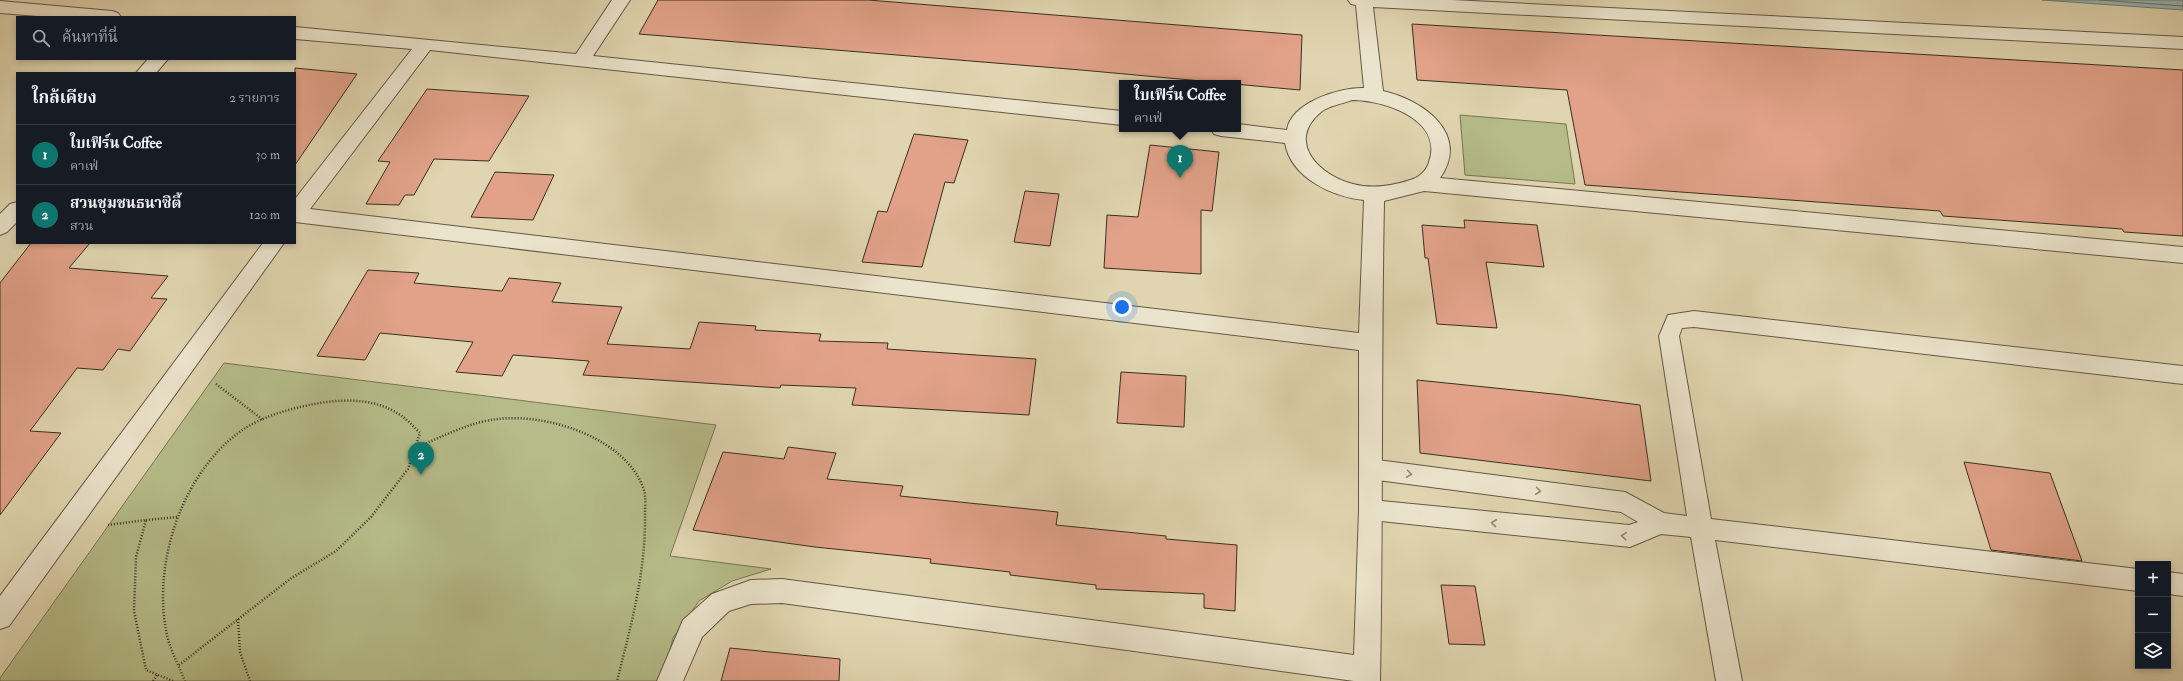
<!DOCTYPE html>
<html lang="th">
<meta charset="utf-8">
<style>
body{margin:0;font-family:"IM FELL Double Pica","Noto Serif Thai",serif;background:#20242c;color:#f1f3f6}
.controls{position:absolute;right:12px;bottom:12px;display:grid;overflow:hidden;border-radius:0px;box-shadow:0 2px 6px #0003}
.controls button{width:36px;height:36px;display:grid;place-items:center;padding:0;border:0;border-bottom:1px solid #363941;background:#171b24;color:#f1f3f6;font:20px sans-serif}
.you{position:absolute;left:1122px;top:307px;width:14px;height:14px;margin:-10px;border:3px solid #fff;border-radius:50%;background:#1a73e8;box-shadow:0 0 0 6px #1a73e833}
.badge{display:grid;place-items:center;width:26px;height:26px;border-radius:50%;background:#0f766e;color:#fff;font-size:13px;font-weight:700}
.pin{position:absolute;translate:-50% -33px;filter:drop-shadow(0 1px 2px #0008)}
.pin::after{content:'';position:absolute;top:21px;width:14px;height:12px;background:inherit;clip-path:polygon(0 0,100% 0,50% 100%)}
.popup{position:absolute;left:1119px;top:80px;width:122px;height:52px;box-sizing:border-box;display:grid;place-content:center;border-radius:0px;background:#171b24;filter:drop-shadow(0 1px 3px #0005);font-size:13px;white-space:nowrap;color:#9ea1a6}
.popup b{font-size:15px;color:#f1f3f6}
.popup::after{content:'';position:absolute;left:50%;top:100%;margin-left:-8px;border:8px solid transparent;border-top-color:#171b24}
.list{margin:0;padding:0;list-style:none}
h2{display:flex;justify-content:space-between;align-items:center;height:52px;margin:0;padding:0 16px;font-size:17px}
h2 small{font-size:13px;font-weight:400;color:#9ea1a6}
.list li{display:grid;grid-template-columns:26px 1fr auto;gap:12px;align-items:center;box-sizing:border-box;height:60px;padding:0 16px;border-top:1px solid #363941}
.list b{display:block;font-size:15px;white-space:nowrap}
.list p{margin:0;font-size:13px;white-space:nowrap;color:#9ea1a6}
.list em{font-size:13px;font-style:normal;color:#9ea1a6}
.icon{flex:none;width:22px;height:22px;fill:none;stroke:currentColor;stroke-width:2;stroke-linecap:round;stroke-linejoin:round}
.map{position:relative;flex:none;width:2183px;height:681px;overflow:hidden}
.search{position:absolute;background:#171b24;box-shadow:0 2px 6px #0003;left:16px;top:16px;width:280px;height:44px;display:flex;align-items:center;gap:10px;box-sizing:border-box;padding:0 14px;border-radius:0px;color:#9ea1a6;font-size:15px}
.panel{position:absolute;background:#171b24;box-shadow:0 2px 6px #0003;left:16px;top:72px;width:280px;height:172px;border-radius:0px}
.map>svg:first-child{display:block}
</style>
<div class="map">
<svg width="2183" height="681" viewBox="0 0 2183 681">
<rect width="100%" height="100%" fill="#e0d5b0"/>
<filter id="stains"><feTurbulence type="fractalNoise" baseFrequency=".005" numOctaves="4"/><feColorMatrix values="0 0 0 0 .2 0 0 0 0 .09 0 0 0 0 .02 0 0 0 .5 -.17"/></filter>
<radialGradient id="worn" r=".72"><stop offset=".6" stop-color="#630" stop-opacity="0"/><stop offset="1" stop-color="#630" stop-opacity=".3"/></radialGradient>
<!-- green -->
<g fill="#b5bc89" stroke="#787554">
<polygon points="1460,115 1566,124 1575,184 1465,175"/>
<polygon points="224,363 716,425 670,556 771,569 732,581 699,601 673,638 662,681 0,681 0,678"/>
</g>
<!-- water -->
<polygon fill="#99b6b7" stroke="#73807b" points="2042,0 2183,0 2183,10"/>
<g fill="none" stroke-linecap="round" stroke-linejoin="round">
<!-- shore -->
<polyline stroke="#6a726c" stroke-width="1" points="2099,0 2183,6"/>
</g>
<!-- building -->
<g fill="#e1a289" stroke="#3a2e20">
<polygon points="658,0 868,0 1302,35 1300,90 1081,70 639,34"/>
<polygon points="1412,24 2183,70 2183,236 2124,232 2122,229 1943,216 1940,211 1585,185 1567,90 1417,80"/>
<polygon points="295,68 357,74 295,165"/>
<polygon points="427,89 529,96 489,161 434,159 414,195 405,195 399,205 366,204 390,162 378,161"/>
<polygon points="914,134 968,140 954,183 945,182 922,267 862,262 878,211 887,212"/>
<polygon points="1150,145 1219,152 1212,211 1201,210 1201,274 1104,268 1107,215 1138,217"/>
<polygon points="495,172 554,175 533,220 471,217"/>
<polygon points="1025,191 1059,194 1050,246 1014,242"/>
<polygon points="1464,220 1537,225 1544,267 1486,262 1497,328 1437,324 1428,258 1425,258 1422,225 1465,228"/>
<polygon points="31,243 90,243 69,268 168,276 151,298 167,299 130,351 118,349 103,370 77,368 30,431 61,433 0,515 0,283"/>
<polygon points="368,270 419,273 414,283 502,291 509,278 561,283 552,302 622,307 607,344 690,349 699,322 756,326 755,330 821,334 819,341 888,343 887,349 1036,359 1029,415 852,405 856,388 781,385 780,388 583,375 589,361 513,355 502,376 456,372 473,342 380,333 365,360 317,356"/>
<polygon points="1121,372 1186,376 1184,427 1117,423"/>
<polygon points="1417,380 1563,395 1640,405 1651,481 1420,453"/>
<polygon points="788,447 836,453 827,479 903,486 900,496 1058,512 1056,525 1166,536 1166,539 1237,545 1235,611 1204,608 1204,594 1096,589 1096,585 1010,575 1010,572 930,563 931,559 815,547 693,530 723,452 784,459"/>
<polygon points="1964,462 2050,473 2082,561 1991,550"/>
<polygon points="1441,585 1475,586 1485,645 1449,644"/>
<polygon points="730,648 840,659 839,681 721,681"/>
</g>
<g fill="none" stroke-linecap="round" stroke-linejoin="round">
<!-- lane casing -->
<g stroke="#645844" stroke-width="2">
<g id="lane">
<polygon points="1694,311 2183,366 2183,384 1694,327 1682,328 1679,336 1711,519 2138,569 2138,591 1715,540 1742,681 1716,681 1691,537 1661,534 1630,547 1371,520 1363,517 1359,510 1363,503 1371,500 1629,525 1638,522 1621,512 1370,479 1362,476 1359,469 1362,462 1370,459 1625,492 1664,513 1687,516 1659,336 1668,315"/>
<polygon points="2168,572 2183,574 2183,596 2168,594"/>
</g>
</g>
<!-- street casing -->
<g stroke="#645844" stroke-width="2">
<g id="street">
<path d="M612,0H630L593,56L1122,111V125L430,50L310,209L1359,333L1364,200C1333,197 1291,178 1285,143L1221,136L1214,134L1211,129H1238V124L1287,130C1291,102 1341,87 1364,88L1356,5L1351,4L1348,0H1452L2183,37V49L1373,7L1383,91C1423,100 1471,134 1440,178L2183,247V263L1424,191L1384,201C1381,361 1383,521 1380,681H1354L782,603L751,604L729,611L702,637L683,681H657L683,620L712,594L751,580L782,579L1354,655L1359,510V350L295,222V199L412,49L295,39V27L576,54ZM1352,100C1383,100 1444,119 1429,162C1427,170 1419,178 1410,180C1392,186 1372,189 1353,184C1320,176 1285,142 1321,112C1328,106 1342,104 1352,100Z"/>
<polygon points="0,1 112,11 118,13 121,17 50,17 0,13"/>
<polygon points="148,59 168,59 156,73 136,73"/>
<polygon points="17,202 17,222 7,232 0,235 0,214 10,204"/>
<polygon points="263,243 284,243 9,626 0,629 0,596"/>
</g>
</g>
<!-- path -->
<g stroke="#3a2e20" stroke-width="2.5" stroke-dasharray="1 2" stroke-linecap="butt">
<polyline points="216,384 263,420"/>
<path d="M415,448C442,437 469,422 498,419C547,413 627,438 644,490C646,497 645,507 645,514C646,571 631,626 617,681"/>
<polyline points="146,520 178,517"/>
<polyline points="108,525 146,520 136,557 134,611 146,670 173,681"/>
<polyline points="238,619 240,652 250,681"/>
<path d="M179,665L290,579L336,551L371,517L408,469L420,433C413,426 406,418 397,413C371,397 338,399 309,405C286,410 261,417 241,431C183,472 153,561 166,630C169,648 178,664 185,681"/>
<polyline points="153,681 157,675"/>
</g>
<!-- lane -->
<use href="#lane" fill="#ebe4cc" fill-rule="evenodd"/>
<!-- street -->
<use href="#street" fill="#ebe4cc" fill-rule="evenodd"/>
</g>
<!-- one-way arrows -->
<defs><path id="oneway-chevron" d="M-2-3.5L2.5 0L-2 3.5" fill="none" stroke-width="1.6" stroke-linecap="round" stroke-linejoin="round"/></defs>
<g stroke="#928976">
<use href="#oneway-chevron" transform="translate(1409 474) rotate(8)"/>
<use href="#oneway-chevron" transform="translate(1538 491) rotate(8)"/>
<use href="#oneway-chevron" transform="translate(1494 523) rotate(-174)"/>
<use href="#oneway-chevron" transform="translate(1624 536) rotate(-175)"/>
</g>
<rect width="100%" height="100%" filter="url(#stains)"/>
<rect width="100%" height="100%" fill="url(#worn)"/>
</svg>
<div class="controls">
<button>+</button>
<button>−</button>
<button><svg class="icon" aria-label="layers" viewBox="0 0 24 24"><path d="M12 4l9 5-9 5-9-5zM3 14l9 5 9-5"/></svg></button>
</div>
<div class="you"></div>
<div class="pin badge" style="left:1180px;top:178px">1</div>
<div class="popup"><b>ใบเฟิร์น Coffee</b>คาเฟ่</div>
<div class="pin badge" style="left:421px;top:475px">2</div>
<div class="search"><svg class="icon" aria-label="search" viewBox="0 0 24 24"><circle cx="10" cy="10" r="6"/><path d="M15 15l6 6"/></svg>ค้นหาที่นี่</div>
<section class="panel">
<h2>ใกล้เคียง<small>2 รายการ</small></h2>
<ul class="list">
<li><span class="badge">1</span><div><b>ใบเฟิร์น Coffee</b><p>คาเฟ่</p></div><em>30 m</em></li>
<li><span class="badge">2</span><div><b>สวนชุมชนธนาซิตี้</b><p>สวน</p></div><em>120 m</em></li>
</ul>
</section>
</div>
